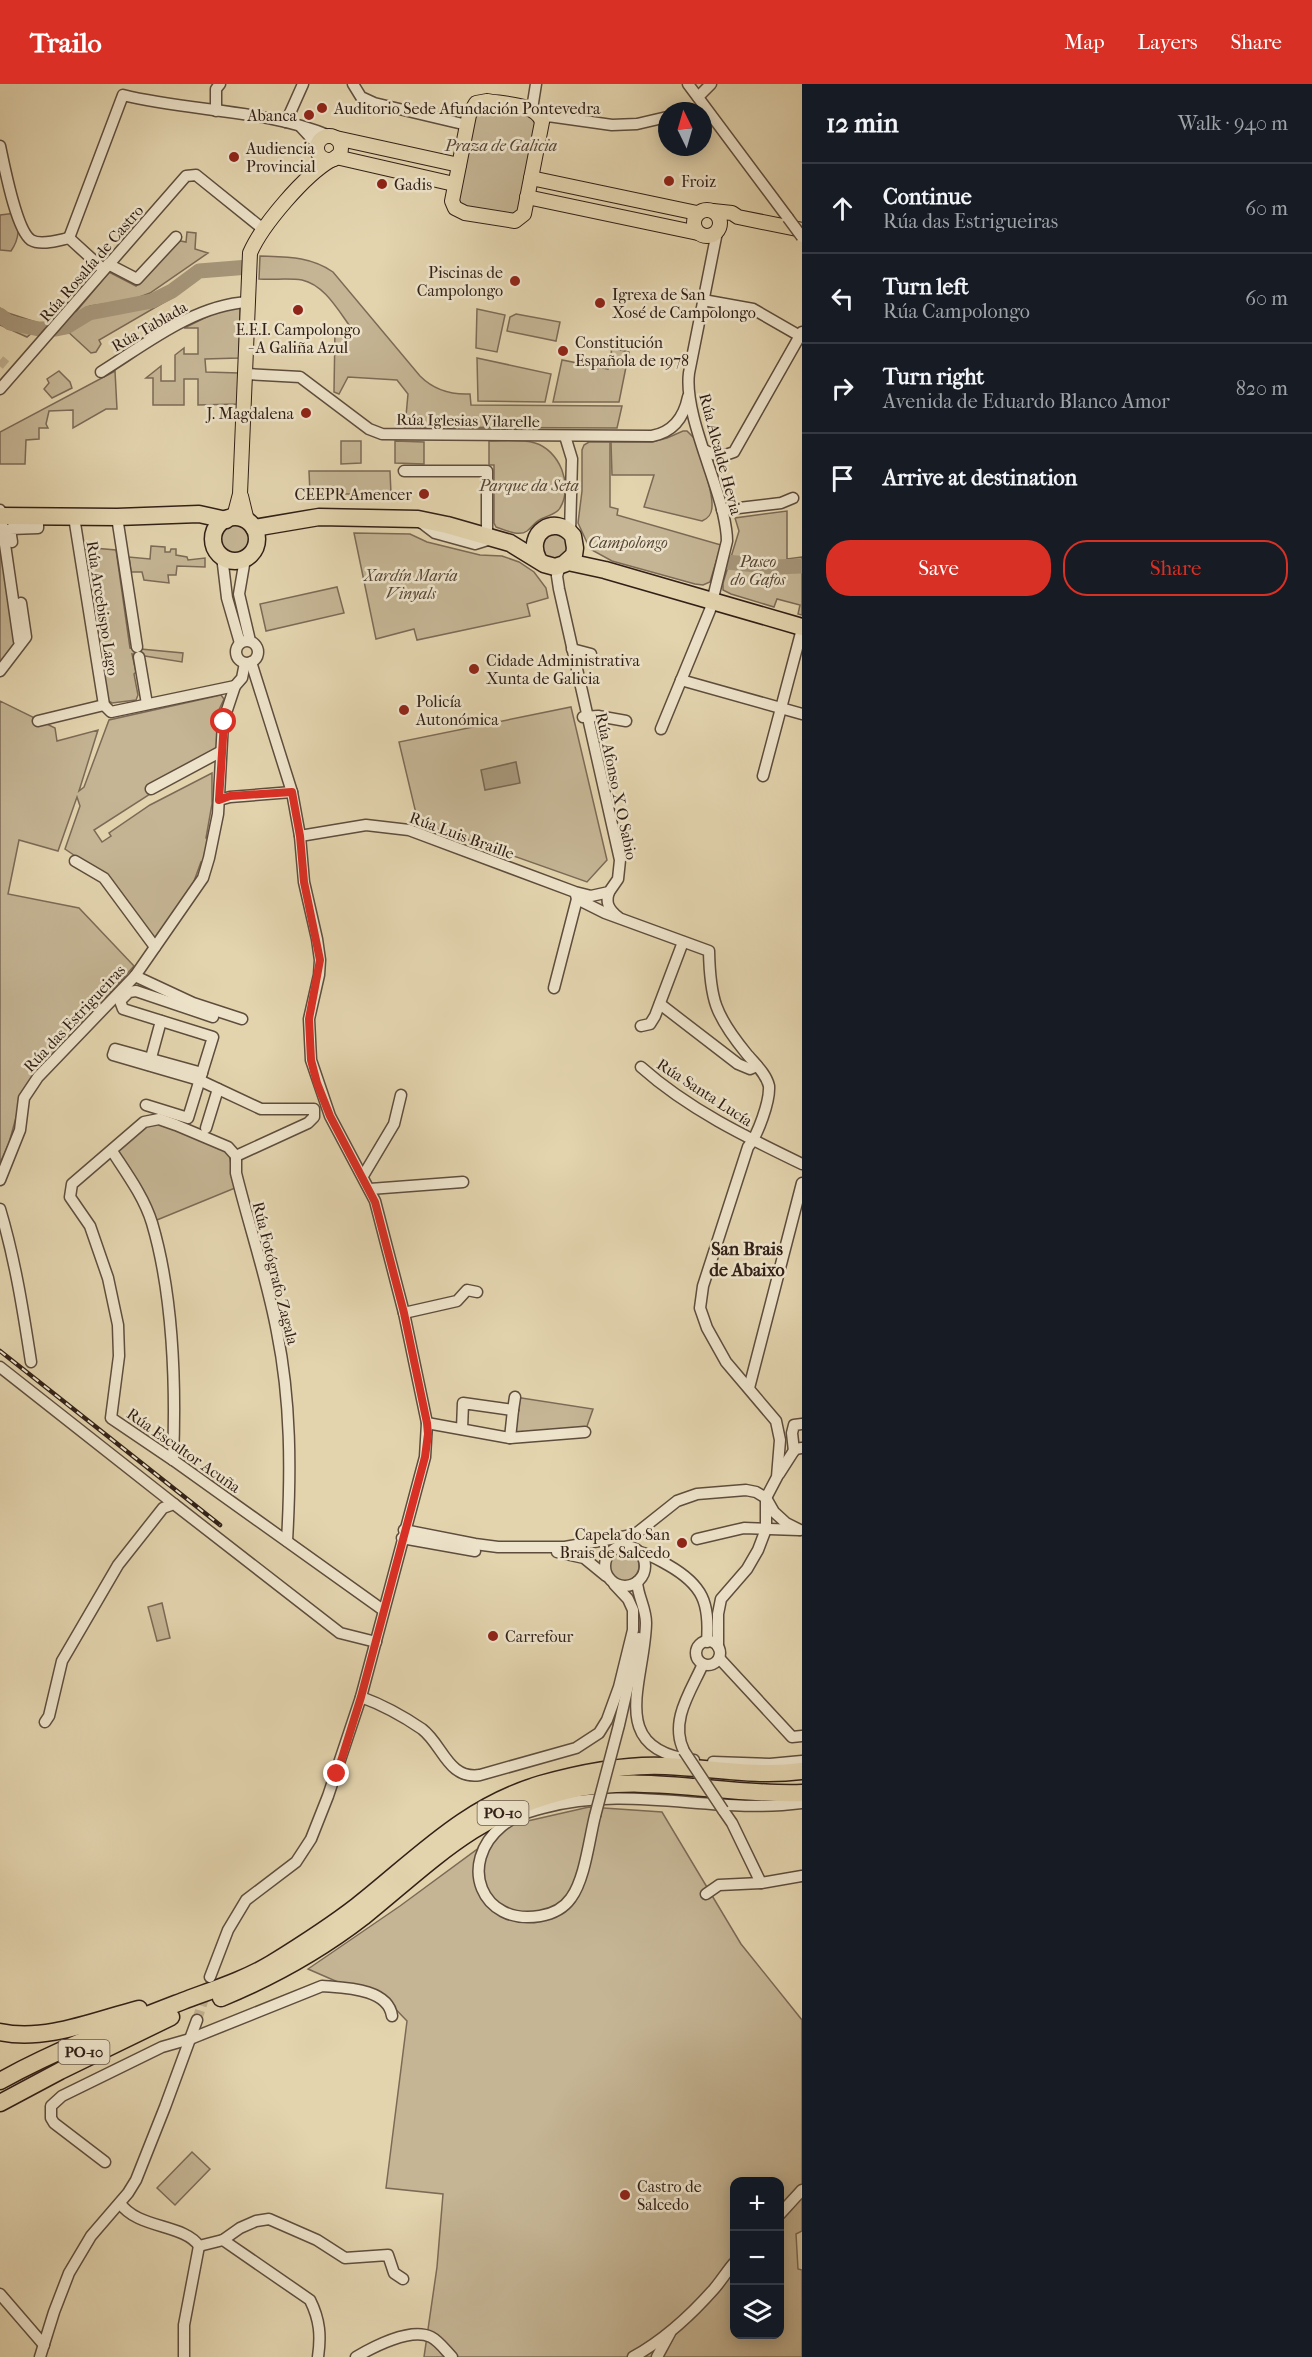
<!DOCTYPE html>
<meta charset="utf-8">
<style>
body{margin:0;font-family:"IM FELL French Canon",serif;background:#20242c;color:#f1f3f6}
.controls{position:absolute;right:18px;bottom:18px;display:grid;overflow:hidden;border-radius:12px;box-shadow:0 3px 15px #0003}
.controls button{width:54px;height:54px;display:grid;place-items:center;padding:0;border:0;border-bottom:2px solid #363941;background:#171b24;color:#f1f3f6;font:30px sans-serif}
.compass{position:absolute;left:658px;top:18px;width:54px;height:54px;border-radius:50%;background:#171b24;box-shadow:0 3px 15px #0003;rotate:355deg}
.stop{position:absolute;width:18px;height:18px;margin:-14px;border:4px solid #d93025;border-radius:50%;background:#fff}
.stop.end{background:#d93025;border-color:#fff;box-shadow:0 2px 6px #0008}
.list{margin:0;padding:0;list-style:none}
h2{display:flex;justify-content:space-between;align-items:center;height:78px;margin:0;padding:0 24px;font-size:26px}
h2 small{font-size:20px;font-weight:400;color:#9ea1a6}
.list li{display:grid;grid-template-columns:39px 1fr auto;gap:18px;align-items:center;box-sizing:border-box;height:90px;padding:0 24px;border-top:2px solid #363941}
.list b{display:block;font-size:22px;white-space:nowrap}
.list p{margin:0;font-size:20px;white-space:nowrap;color:#9ea1a6}
.list em{font-size:20px;font-style:normal;color:#9ea1a6}
.actions{display:flex;gap:12px;padding:18px 24px}
.actions a{flex:1;padding:14px 0;border:2px solid #d93025;border-radius:24px;text-align:center;font-size:21px;color:#d93025}
.actions .main{background:#d93025;color:#fff}
.icon{flex:none;width:33px;height:33px;fill:none;stroke:currentColor;stroke-width:2;stroke-linecap:round;stroke-linejoin:round}
.map{position:relative;flex:none;width:802px;height:2273px;overflow:hidden}
header{display:flex;align-items:center;gap:36px;box-sizing:border-box;height:84px;padding:0 30px;background:#d93025;color:#fff}
header strong{font-size:28px}
nav{display:flex;gap:33px;margin-inline-start:auto;font-size:21px}
main{display:flex}
aside{flex:1;background:#171b24}
.map>svg:first-child{display:block}
</style>
<header>
<strong>Trailo</strong>
<nav><a>Map</a><a>Layers</a><a>Share</a></nav>
</header>
<main>
<div class="map">
<svg width="802" height="2273" viewBox="0 0 802 2273">
<rect width="100%" height="100%" fill="#e3d4ae"/>
<filter id="stains"><feTurbulence type="fractalNoise" baseFrequency=".00333" numOctaves="4"/><feColorMatrix values="0 0 0 0 .2 0 0 0 0 .09 0 0 0 0 .02 0 0 0 .5 -.17"/></filter>
<radialGradient id="worn" r=".72"><stop offset=".6" stop-color="#630" stop-opacity="0"/><stop offset="1" stop-color="#630" stop-opacity=".3"/></radialGradient>
<!-- green -->
<g fill="#c5b594" stroke="#7c6a56" stroke-width="1.5" fill-rule="evenodd">
<polygon points="478,21 530,31 537,36 520,127 516,130 465,123 461,121 458,113 474,28"/>
<path d="M16,129C19,144 20,154 11,167L0,166V131Z"/>
<polygon points="187,148 196,149 195,165 208,169 150,209 132,216 90,222 70,235 109,188 136,202 176,156 186,158"/>
<path d="M260,172C286,173 310,172 333,188L420,292C434,306 450,311 470,310L471,321L622,322L617,344L405,343L408,310L397,296L348,293L339,310L334,308L335,245H352C339,228 325,201 302,196C289,194 273,196 259,195Z"/>
<polygon points="172,207 175,212 99,256 101,260 96,268 91,269 66,246 66,243 89,229 152,217"/>
<polygon points="240,222 239,274 205,275 206,288 239,289 238,320 198,321 198,295 184,295 184,321 153,321 153,294 146,294 161,282 161,297 175,297 175,271 184,264 184,270 198,270 198,244 184,244 227,223"/>
<polygon points="0,224 5,228 42,240 27,253 0,241"/>
<polygon points="477,225 505,231 497,268 476,264"/>
<polygon points="516,230 560,238 556,257 507,247 510,233"/>
<polygon points="612,264 629,268 619,318 553,318 562,276 608,285"/>
<polygon points="477,274 551,290 545,318 478,317"/>
<polygon points="59,287 70,298 72,304 52,314 44,305 49,299 47,295"/>
<polygon points="115,287 117,325 106,325 73,344 73,326 49,327 46,340 48,344 39,344 39,355 26,356 25,380 0,380 0,348"/>
<path d="M683,347H687L694,354C699,368 713,409 712,422C712,430 709,434 702,437L644,423L654,391H612L611,358H652L667,354Z"/>
<polygon points="341,357 361,357 361,379 341,380"/>
<polygon points="395,357 424,358 424,380 395,379"/>
<path d="M489,357C504,357 521,355 535,359C559,366 574,401 560,424C556,431 548,431 541,435C535,438 532,443 527,447C519,453 505,446 496,443L494,439V381H489Z"/>
<polygon points="589,358 610,358 610,423 618,425 617,431 721,461 710,498 703,501 695,500 612,477 590,465 578,439 582,407 582,366 584,361"/>
<polygon points="309,387 390,387 391,410 310,410"/>
<polygon points="787,427 787,475 802,473 802,531 798,530 800,521 777,515 774,523 731,510 723,506 723,499 739,447 735,434"/>
<circle cx="234" cy="454" r="15"/>
<polygon points="354,449 410,450 427,458 480,471 502,472 519,478 534,488 546,504 548,514 527,520 530,532 417,556 414,545 376,555"/>
<polygon points="546,449 562,449 570,461 564,474 546,475 540,458"/>
<polygon points="0,462 16,563 0,583"/>
<polygon points="151,462 165,463 165,468 170,468 171,465 176,465 176,471 187,473 188,476 205,474 205,483 177,482 176,491 168,491 169,499 144,496 142,488 131,488 129,473 150,475"/>
<polygon points="82,463 116,466 130,564 183,569 182,578 132,570 136,588 134,590 138,611 136,616 112,619 107,616"/>
<polygon points="337,503 344,529 266,547 260,520"/>
<polygon points="221,611 224,615 218,628 222,629 217,667 94,746 102,758 111,752 109,749 150,721 212,689 212,720 206,754 214,756 207,780 201,778 193,800 155,856 109,795 65,765 80,722 77,713 58,767 19,756 8,810 79,824 134,882 23,1008 9,1059 0,1079 0,617 55,644 57,657 98,646 79,707 84,703 109,636"/>
<polygon points="571,623 607,776 587,798 418,738 399,658"/>
<polygon points="159,1035 228,1063 235,1104 152,1138 112,1067 144,1038"/>
<polygon points="515,1313 593,1325 585,1348 510,1354"/>
<circle cx="624" cy="1482" r="15"/>
<polygon points="162,1519 170,1554 157,1557 148,1523"/>
<path d="M589,1723L662,1728L741,1860L802,1936V2147L796,2150L798,2185L802,2186V2273H424L437,2183L443,2110L386,2104L407,1937L381,1910L347,1902L308,1885L400,1822L510,1741ZM734,2098H780V2250H734Z"/>
<polygon points="192,2068 210,2085 175,2121 157,2104"/>
</g>
<!-- water -->
<polygon fill="#a7977b" stroke="#786753" stroke-width="1.5" points="516,678 520,699 485,706 481,686"/>
<g fill="none" stroke-linecap="round" stroke-linejoin="round">
<!-- river -->
<g stroke="#a7977b" stroke-width="15">
<polyline points="0,231 10,239 39,245 56,245 66,243 89,229 152,217 172,207 199,187 249,183"/>
<polyline points="727,478 775,483 802,482"/>
</g>
<!-- minor-tunnel -->
<g stroke="#c0b090" stroke-width="10" stroke-dasharray="10 5" stroke-linecap="butt">
<polyline points="0,276 6,281"/>
<polyline points="197,1936 207,1905"/>
</g>
<!-- minor casing -->
<g stroke="#5e4d3d" stroke-width="13">
<g id="minor">
<polyline points="353,0 361,13 374,19 467,41"/>
<polyline points="688,0 788,134"/>
<polyline points="698,13 711,0"/>
<polyline points="532,25 536,0"/>
<polyline points="216,27 216,5 220,0"/>
<polyline points="286,38 303,0"/>
<polyline points="542,38 548,32 612,41 637,40 667,33"/>
<polyline points="301,43 314,57 317,65"/>
<path d="M0,62C4,80 16,146 31,156C41,162 59,156 69,154"/>
<path d="M69,154L123,11C191,28 265,25 330,52"/>
<polyline points="69,154 103,185"/>
<polyline points="108,180 137,195 176,153"/>
<polyline points="703,216 753,225 800,252"/>
<path d="M101,288C146,260 194,221 248,218"/>
<path d="M245,290L300,293L369,345L382,350L652,352C673,348 684,333 688,313"/>
<polyline points="0,305 186,92 196,91 263,145"/>
<polyline points="565,352 572,375 570,449"/>
<path d="M704,366C715,372 722,373 734,368L802,248"/>
<polyline points="404,387 487,387 487,452"/>
<polyline points="0,426 19,557"/>
<polyline points="722,426 781,419 793,414"/>
<polyline points="74,433 104,621 111,628 235,602"/>
<polyline points="117,433 137,563"/>
<polyline points="418,436 435,449 475,460 494,454"/>
<polyline points="12,458 10,445 38,444 38,433"/>
<polyline points="222,472 227,514 240,559"/>
<polyline points="245,475 239,510 250,557"/>
<circle cx="247" cy="568" r="11"/>
<polyline points="572,565 591,570"/>
<polyline points="139,573 147,620"/>
<polyline points="0,587 26,553 21,519"/>
<polyline points="681,596 802,630"/>
<polyline points="583,633 598,632 626,637"/>
<polyline points="38,637 104,621"/>
<path d="M661,645L710,526L727,457C727,447 725,438 723,429C714,389 684,327 689,289L717,148"/>
<polyline points="763,692 802,545"/>
<polyline points="151,705 220,668"/>
<polyline points="219,716 230,713 292,708"/>
<polyline points="300,752 366,741 409,746 575,808 591,812 609,808 618,795 620,776 559,505 557,492 560,482"/>
<polyline points="75,777 104,794 155,863"/>
<path d="M609,808C605,819 609,826 618,833"/>
<path d="M577,815L605,829L709,867C710,915 715,931 746,969C754,979 766,989 769,1002C770,1017 758,1051 748,1063L703,1202L700,1224L707,1244L726,1278L776,1337L780,1356L777,1393L766,1414V1445L758,1466L747,1485L721,1515L718,1530V1563"/>
<polyline points="135,892 193,919 242,935"/>
<polyline points="554,904 577,815 576,811"/>
<polyline points="660,920 738,980 750,985 757,982"/>
<polyline points="641,942 650,940 655,932 683,858"/>
<polyline points="149,981 161,937"/>
<path d="M641,983C688,1025 746,1053 802,1080"/>
<polyline points="202,989 115,965 113,971 199,996 261,1025 314,1025 314,1033 308,1039 236,1072 228,1063 176,1041 159,1035 144,1038 72,1100 70,1113 90,1142 108,1194 118,1241 119,1272 111,1334 173,1376 383,1526"/>
<polyline points="146,1021 188,1034 213,953 123,925 120,917 129,908 136,907 213,933"/>
<polyline points="206,1044 218,1005"/>
<path d="M112,1067C127,1090 144,1113 152,1139C173,1210 176,1302 173,1376"/>
<path d="M236,1072V1089C249,1142 267,1194 277,1248C291,1317 291,1387 287,1457"/>
<polyline points="363,1092 394,1040 401,1011"/>
<polyline points="0,1096 20,1046 24,1014 38,993 135,892 203,794 209,774 218,730 223,638 235,602 242,594 245,579"/>
<polyline points="370,1105 463,1098"/>
<path d="M0,1125C15,1175 23,1226 31,1278"/>
<polyline points="404,1229 457,1217 467,1206 477,1208"/>
<polyline points="0,1283 174,1420"/>
<polyline points="749,1304 802,1099"/>
<polyline points="513,1326 515,1313"/>
<polyline points="427,1339 510,1354 585,1348"/>
<polyline points="462,1345 463,1319 513,1326 510,1354"/>
<polyline points="794,1367 792,1349 794,1341 802,1340"/>
<polyline points="779,1390 795,1365 802,1364"/>
<polyline points="404,1446 475,1460 498,1463 565,1463 627,1452 638,1448 677,1417 697,1410 746,1406 756,1408 766,1414 774,1428 786,1439 800,1446"/>
<polyline points="402,1454 475,1467"/>
<polyline points="697,1455 744,1444 799,1446"/>
<circle cx="625" cy="1482" r="20"/>
<polyline points="557,1468 584,1474 606,1492"/>
<path d="M639,1468C650,1470 659,1476 668,1481C703,1501 710,1519 707,1558"/>
<path d="M637,1498C638,1513 646,1524 646,1539C645,1597 605,1666 694,1676"/>
<circle cx="708" cy="1569" r="12"/>
<polyline points="719,1574 792,1653 802,1652"/>
<path d="M361,1613C383,1621 403,1632 422,1645C443,1661 448,1696 480,1691L576,1664L599,1649L607,1636L619,1603L633,1546V1526L628,1515L614,1500"/>
<polyline points="45,1638 49,1632 62,1577 118,1481 163,1424 174,1420 340,1549 376,1558"/>
<polyline points="619,1641 639,1554"/>
<path d="M684,1667C669,1637 691,1607 703,1580"/>
<polyline points="713,1678 770,1680 802,1677"/>
<polyline points="723,1726 732,1739 761,1799 802,1792"/>
<path d="M595,1732C589,1756 585,1795 571,1814C564,1824 552,1830 540,1832C481,1842 457,1779 502,1742C514,1732 528,1728 543,1724C632,1700 714,1731 802,1719"/>
<polyline points="706,1810 719,1801 761,1799"/>
<polyline points="210,1893 228,1846 246,1816 296,1778 311,1755 328,1712 361,1613 425,1373 427,1339 404,1229 375,1117 330,1032 311,976 309,935 319,891 320,876 317,855 304,798 300,752 292,708 251,578"/>
<path d="M105,2078L54,2039L51,2034V2022L62,2012L162,1963L190,1955L322,1902C344,1904 388,1904 392,1932"/>
<path d="M120,2119C137,2145 185,2140 199,2162L184,2241V2273"/>
<polyline points="780,2130 802,2106"/>
<path d="M223,2156L310,2216C320,2236 321,2252 318,2273"/>
<polyline points="199,2162 223,2156 240,2144 256,2137 269,2135 317,2156 345,2174 388,2171 394,2189 403,2195"/>
<polyline points="0,2210 44,2261"/>
<polyline points="40,2273 54,2228 69,2189 91,2152 128,2109 136,2096 165,2023 197,1936"/>
<path d="M356,2273C373,2263 411,2243 431,2253C439,2257 446,2267 452,2273"/>
<path d="M633,2273C664,2256 691,2231 714,2205C721,2197 727,2187 734,2179"/>
<polyline points="657,2273 670,2249"/>
</g>
</g>
<!-- major casing -->
<g stroke="#322017" stroke-width="16">
<g id="major">
<path d="M487,17C503,20 537,19 542,38L524,130L515,137L465,129L455,124L452,117L469,31L476,19Z"/>
<circle cx="329" cy="64" r="12"/>
<polyline points="336,54 459,81"/>
<polyline points="336,73 454,100"/>
<polyline points="531,94 697,129"/>
<polyline points="527,113 698,149"/>
<circle cx="707" cy="139" r="13"/>
<polyline points="713,127 732,129 738,133 802,146"/>
<polyline points="241,412 247,437"/>
<path d="M234,433L240,410L250,169C262,141 305,91 331,76"/>
</g>
</g>
<!-- highway casing -->
<g stroke="#322017" stroke-width="19">
<g id="highway">
<polyline points="0,432 117,433 199,430 226,436"/>
<circle cx="235" cy="455" r="22"/>
<path d="M254,444L319,433L418,435L447,441L510,459L544,480L555,483L564,480L574,471L575,464L573,452C555,429 525,449 538,475"/>
<polyline points="568,478 605,486 802,543"/>
<path d="M221,1914C272,1893 319,1867 363,1833C431,1778 477,1728 566,1707C644,1688 723,1712 802,1709"/>
<path d="M0,1948C45,1958 96,1936 139,1925"/>
<path d="M0,1997C58,1965 121,1941 183,1917C212,1906 244,1896 271,1880C300,1862 330,1843 357,1822C418,1774 464,1723 541,1700C580,1689 625,1680 666,1682C712,1684 756,1693 802,1687"/>
<polyline points="0,2019 60,1987 171,1933"/>
</g>
</g>
<!-- minor -->
<use href="#minor" stroke="#ede3ca" stroke-width="10"/>
<!-- major -->
<use href="#major" stroke="#e3d4ae" stroke-width="14"/>
<!-- highway -->
<use href="#highway" stroke="#e3d4ae" stroke-width="16"/>
<!-- rail casing -->
<g stroke="#322017" stroke-width="4.5">
<polyline id="rail" points="0,1267 220,1441"/>
</g>
<!-- rail -->
<use href="#rail" stroke="#ede3ca" stroke-width="2" stroke-dasharray="7" stroke-linecap="butt"/>
<!-- minor-bridge casing -->
<g stroke="#5e4d3d" stroke-width="13" stroke-linecap="butt">
<g id="minor-bridge">
<polyline points="788,134 802,153"/>
<polyline points="684,1667 723,1726"/>
<polyline points="595,1732 619,1641"/>
</g>
</g>
<!-- minor-bridge -->
<use href="#minor-bridge" stroke="#ede3ca" stroke-width="10"/>
</g>
<g fill="none" stroke-linecap="round" stroke-linejoin="round">
<!-- route -->
<polyline stroke="#d93025" stroke-width="8" points="224,638 219,716 230,712 292,708 300,752 304,798 320,876 309,935 311,976 317,999 330,1032 375,1118 404,1229 427,1339 428,1350 425,1373 361,1613 337,1690"/>
</g>
<!-- markers -->
<g fill="#8f2418" stroke="#ede3ca" stroke-width="2">
<circle cx="322" cy="24" r="6"/>
<circle cx="309" cy="31" r="6"/>
<circle cx="234" cy="73" r="6"/>
<circle cx="669" cy="97" r="6"/>
<circle cx="382" cy="100" r="6"/>
<circle cx="515" cy="197" r="6"/>
<circle cx="600" cy="219" r="6"/>
<circle cx="298" cy="226" r="6"/>
<circle cx="563" cy="267" r="6"/>
<circle cx="306" cy="329" r="6"/>
<circle cx="424" cy="410" r="6"/>
<circle cx="474" cy="585" r="6"/>
<circle cx="404" cy="626" r="6"/>
<circle cx="682" cy="1459" r="6"/>
<circle cx="493" cy="1552" r="6"/>
<circle cx="625" cy="2111" r="6"/>
</g>
<g text-anchor="middle" stroke-width="5" stroke-linejoin="round" paint-order="stroke">
<!-- shield labels -->
<g fill="#ede3ca" stroke="#6a5a4d" stroke-width="1.5">
<rect x="477.5" y="1717" width="51" height="24" rx="4.5"/>
<rect x="58.5" y="1956" width="51" height="24" rx="4.5"/>
</g>
<g font-size="15" font-weight="bold" fill="#322017">
<text x="503" y="1734">PO-10</text>
<text x="84" y="1973">PO-10</text>
</g>
<!-- poi labels -->
<g font-size="16" fill="#322017" stroke="#ede3ca" text-anchor="start">
<text x="334" y="30">Auditorio Sede Afundación Pontevedra</text>
<text x="297" y="37" text-anchor="end">Abanca</text>
<text x="246" y="70">Audiencia<tspan x="246" dy="18">Provincial</tspan></text>
<text x="681" y="103">Froiz</text>
<text x="394" y="106">Gadis</text>
<text x="503" y="194" text-anchor="end">Piscinas de<tspan x="503" dy="18">Campolongo</tspan></text>
<text x="612" y="216">Igrexa de San<tspan x="612" dy="18">Xosé de Campolongo</tspan></text>
<text x="298" y="251" text-anchor="middle">E.E.I. Campolongo<tspan x="298" dy="18">- A Galiña Azul</tspan></text>
<text x="575" y="264">Constitución<tspan x="575" dy="18">Española de 1978</tspan></text>
<text x="294" y="335" text-anchor="end">J. Magdalena</text>
<text x="412" y="416" text-anchor="end">CEEPR Amencer</text>
<text x="486" y="582">Cidade Administrativa<tspan x="486" dy="18">Xunta de Galicia</tspan></text>
<text x="416" y="623">Policía<tspan x="416" dy="18">Autonómica</tspan></text>
<text x="670" y="1456" text-anchor="end">Capela do San<tspan x="670" dy="18">Brais de Salcedo</tspan></text>
<text x="505" y="1558">Carrefour</text>
<text x="637" y="2108">Castro de<tspan x="637" dy="18">Salcedo</tspan></text>
</g>
<!-- park labels -->
<g font-size="16" font-style="italic" fill="#574536" stroke="#ede3ca">
<text x="501" y="67">Praza de Galicia</text>
<text x="529" y="407">Parque da Seta</text>
<text x="628" y="464">Campolongo</text>
<text x="758" y="483">Paseo<tspan x="758" dy="18">do Gafos</tspan></text>
<text x="411" y="497">Xardín María<tspan x="411" dy="18">Vinyals</tspan></text>
</g>
<!-- street labels -->
<g font-size="16" fill="#322017" stroke="#ede3ca">
<text transform="translate(91 179) rotate(-49)" y="6">Rúa Rosalía de Castro</text>
<text transform="translate(149 242) rotate(-30)" y="6">Rúa Tablada</text>
<text transform="translate(468 336) rotate(1)" y="6">Rúa Iglesias Vilarelle</text>
<text transform="translate(721 370) rotate(75)" y="6">Rúa Alcalde Hevia</text>
<text transform="translate(103 524) rotate(81)" y="6">Rúa Arcebispo Lago</text>
<text transform="translate(617 702) rotate(78)" y="6">Rúa Afonso X O Sabio</text>
<text transform="translate(462 751) rotate(20)" y="6">Rúa Luis Braille</text>
<text transform="translate(74 934) rotate(-47)" y="6">Rúa das Estrigueiras</text>
<text transform="translate(705 1008) rotate(33)" y="6">Rúa Santa Lucía</text>
<text transform="translate(276 1189) rotate(76)" y="6">Rúa Fotógrafo Zagala</text>
<text transform="translate(184 1366) rotate(35)" y="6">Rúa Escultor Acuña</text>
</g>
<!-- neighbourhood labels -->
<g font-size="18" font-weight="bold" fill="#322017" stroke="#ede3ca">
<text x="747" y="1171">San Brais<tspan x="747" dy="21">de Abaixo</tspan></text>
</g>
</g>
<rect width="100%" height="100%" filter="url(#stains)"/>
<rect width="100%" height="100%" fill="url(#worn)"/>
</svg>
<div class="controls">
<button>+</button>
<button>−</button>
<button><svg class="icon" aria-label="layers" viewBox="0 0 24 24"><path d="M12 4l9 5-9 5-9-5zM3 14l9 5 9-5"/></svg></button>
</div>
<svg class="compass" viewBox="-18 -18 36 36"><path d="M0-13l5 13h-10z" fill="#e53935"/><path d="M0 13l5-13h-10z" fill="#9ea1a6"/></svg>
<div class="stop" style="left:224px;top:638px"></div>
<div class="stop end" style="left:337px;top:1690px"></div>
</div>
<aside>
<h2>12 min<small>Walk · 940 m</small></h2>
<ul class="list">
<li><svg class="icon" aria-label="ahead" viewBox="0 0 24 24"><path d="M12 20V5M6 11l6-6 6 6"/></svg><div><b>Continue</b><p>Rúa das Estrigueiras</p></div><em>60 m</em></li>
<li><svg class="icon" aria-label="left" viewBox="0 0 24 24"><path d="M17 20v-9H6M10 6l-5 5 5 5"/></svg><div><b>Turn left</b><p>Rúa Campolongo</p></div><em>60 m</em></li>
<li><svg class="icon" aria-label="right" viewBox="0 0 24 24"><path d="M7 20v-9h11M14 6l5 5-5 5"/></svg><div><b>Turn right</b><p>Avenida de Eduardo Blanco Amor</p></div><em>820 m</em></li>
<li><svg class="icon" aria-label="arrive" viewBox="0 0 24 24"><path d="M6 21V4h12l-3 4 3 4H6"/></svg><div><b>Arrive at destination</b></div></li>
</ul>
<div class="actions"><a class="main">Save</a><a>Share</a></div>
</aside>
</main>
